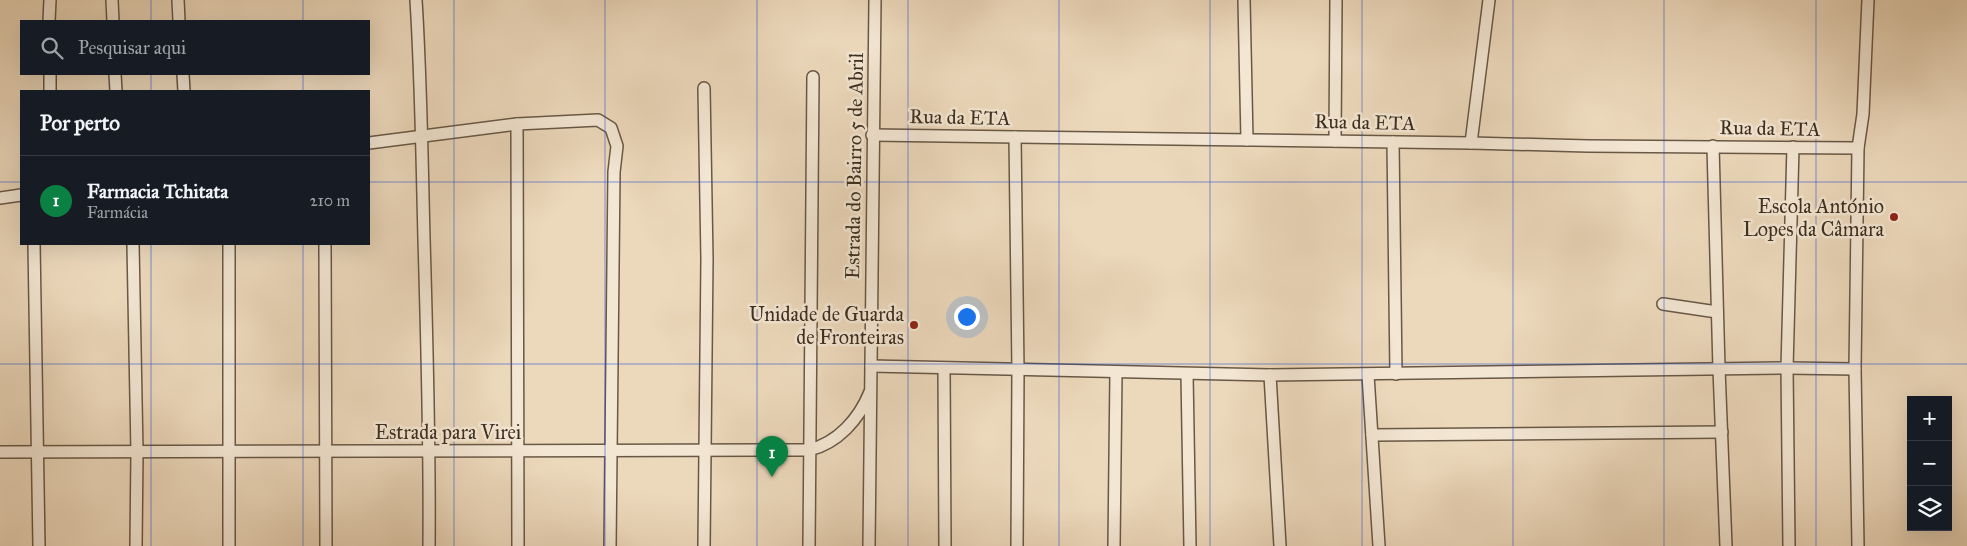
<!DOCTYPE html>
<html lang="pt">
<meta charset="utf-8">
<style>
body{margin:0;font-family:"IM FELL Great Primer",serif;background:#242831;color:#f1f3f6}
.controls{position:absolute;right:15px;bottom:15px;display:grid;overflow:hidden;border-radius:0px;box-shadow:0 5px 20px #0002}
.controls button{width:45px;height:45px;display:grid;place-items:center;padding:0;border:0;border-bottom:1px solid #363941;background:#171b24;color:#f1f3f6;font:25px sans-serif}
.you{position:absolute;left:966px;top:316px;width:18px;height:18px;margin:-12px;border:4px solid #fff;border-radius:50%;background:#1a73e8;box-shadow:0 0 0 8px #1a73e833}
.badge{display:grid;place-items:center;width:32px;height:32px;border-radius:50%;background:#0b8043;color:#fff;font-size:16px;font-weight:700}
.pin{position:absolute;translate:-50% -41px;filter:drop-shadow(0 1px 2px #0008)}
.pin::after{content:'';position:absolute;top:26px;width:18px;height:15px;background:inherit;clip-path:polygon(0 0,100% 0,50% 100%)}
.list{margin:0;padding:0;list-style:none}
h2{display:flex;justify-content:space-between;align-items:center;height:65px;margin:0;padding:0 20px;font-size:21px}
h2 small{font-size:16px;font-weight:400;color:#9ea1a6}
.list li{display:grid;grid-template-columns:32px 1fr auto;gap:15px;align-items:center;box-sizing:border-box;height:90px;padding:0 20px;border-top:1px solid #363941}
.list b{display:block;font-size:19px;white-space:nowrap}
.list p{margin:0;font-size:16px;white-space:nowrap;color:#9ea1a6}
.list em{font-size:16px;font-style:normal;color:#9ea1a6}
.icon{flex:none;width:28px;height:28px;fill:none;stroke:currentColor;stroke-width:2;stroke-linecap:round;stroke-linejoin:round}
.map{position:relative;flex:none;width:1967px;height:546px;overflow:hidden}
.search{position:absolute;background:#171b24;box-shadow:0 5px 20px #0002;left:20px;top:20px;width:350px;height:55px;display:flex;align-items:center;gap:12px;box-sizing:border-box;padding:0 18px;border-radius:0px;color:#9ea1a6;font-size:19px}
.panel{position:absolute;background:#171b24;box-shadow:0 5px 20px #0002;left:20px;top:90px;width:350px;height:155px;border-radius:0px}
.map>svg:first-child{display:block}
</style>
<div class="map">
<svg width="1967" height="546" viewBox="0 0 1967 546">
<rect width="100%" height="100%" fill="#ecd8bb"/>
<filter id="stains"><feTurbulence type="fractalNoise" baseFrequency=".004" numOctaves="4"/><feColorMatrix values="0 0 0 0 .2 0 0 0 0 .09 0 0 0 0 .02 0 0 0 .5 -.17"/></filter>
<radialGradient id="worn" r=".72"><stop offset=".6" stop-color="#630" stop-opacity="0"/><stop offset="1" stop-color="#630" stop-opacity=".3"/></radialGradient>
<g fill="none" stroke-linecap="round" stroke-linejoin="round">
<!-- minor casing -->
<g stroke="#685846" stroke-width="14">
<g id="minor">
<polyline points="112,0 113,21"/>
<polyline points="178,0 179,21"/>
<path d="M416,0C421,79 422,159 424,239C427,341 430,444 429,546"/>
<polyline points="1244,0 1247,140"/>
<polyline points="49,21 50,0"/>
<polyline points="50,74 50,91"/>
<polyline points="115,74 116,91"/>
<polyline points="183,74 184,91"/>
<polyline points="704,88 707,259 704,546"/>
<polyline points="517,124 518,546"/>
<polyline points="872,135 1471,143 1588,146 1858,148"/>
<polyline points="1015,137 1018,370 1017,546"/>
<polyline points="1335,141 1336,0"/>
<polyline points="1393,142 1396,374"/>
<polyline points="369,143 517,124 598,120 611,128 617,146 614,172 610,546"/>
<polyline points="1471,143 1489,0"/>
<polyline points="1713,146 1719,369 1726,546"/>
<polyline points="0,198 21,195"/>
<polyline points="34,244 39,546"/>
<polyline points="133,244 137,452 136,546"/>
<polyline points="325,244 326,546"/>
<polyline points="1663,304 1717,312"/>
<polyline points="871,366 1270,375 1787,368 1855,369"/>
<polyline points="944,368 945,546"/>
<polyline points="1187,374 1190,546"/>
<polyline points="1270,375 1280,546"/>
<polyline points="1368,375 1379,546"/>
<polyline points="1372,435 1722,432"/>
<path d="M0,452L809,450C838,443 859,419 870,392"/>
<polyline points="229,546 229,244"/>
<polyline points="809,546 813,77"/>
<polyline points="869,546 875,0"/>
<polyline points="1114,546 1116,372"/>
<polyline points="1789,546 1787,368 1793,147"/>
<polyline points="1858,546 1855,369 1858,148 1863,114 1868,0"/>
</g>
</g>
<!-- minor -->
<use href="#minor" stroke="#f3e6d3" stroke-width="11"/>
</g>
<!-- grid -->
<path fill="none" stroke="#1d4ed8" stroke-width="1" stroke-opacity="0.55" d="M151,0V21M303,0V21M454,0V546M605,0V546M757,0V546M908,0V546M1059,0V546M1210,0V546M1362,0V546M1513,0V546M1664,0V546M1816,0V546M151,74V91M303,74V91M0,182H21M369,182H1967M151,244V546M303,244V546M0,364H1967"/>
<!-- markers -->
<g fill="#8f2418" stroke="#f3e6d3" stroke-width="2">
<circle cx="1894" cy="217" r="5"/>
<circle cx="914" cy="325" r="5"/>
</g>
<g text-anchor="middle" stroke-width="5" stroke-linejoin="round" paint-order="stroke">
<!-- street labels -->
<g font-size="20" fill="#3c2e1f" stroke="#f3e6d3">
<text transform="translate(960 117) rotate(1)" y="7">Rua da ETA</text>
<text transform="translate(1365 122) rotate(1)" y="7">Rua da ETA</text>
<text transform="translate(1770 128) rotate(1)" y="7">Rua da ETA</text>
<text transform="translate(854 166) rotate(-89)" y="7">Estrada do Bairro 5 de Abril</text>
<text x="448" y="439">Estrada para Virei</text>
</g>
<!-- poi labels -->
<g font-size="20" fill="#3c2e1f" stroke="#f3e6d3" text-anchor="end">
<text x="1884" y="213">Escola António<tspan x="1884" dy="23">Lopes da Câmara</tspan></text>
<text x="904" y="321">Unidade de Guarda<tspan x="904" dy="23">de Fronteiras</tspan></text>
</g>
</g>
<rect width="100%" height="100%" filter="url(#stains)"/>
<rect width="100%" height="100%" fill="url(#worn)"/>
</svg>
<div class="controls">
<button>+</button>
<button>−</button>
<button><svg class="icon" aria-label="layers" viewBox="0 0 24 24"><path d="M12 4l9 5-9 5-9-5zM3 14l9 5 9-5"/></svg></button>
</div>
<div class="you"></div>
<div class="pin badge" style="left:772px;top:477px">1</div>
<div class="search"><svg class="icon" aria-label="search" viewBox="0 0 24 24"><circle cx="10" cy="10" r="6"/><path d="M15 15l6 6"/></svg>Pesquisar aqui</div>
<section class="panel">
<h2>Por perto<small></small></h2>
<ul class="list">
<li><span class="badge">1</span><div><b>Farmacia Tchitata</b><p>Farmácia</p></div><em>210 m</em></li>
</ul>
</section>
</div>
